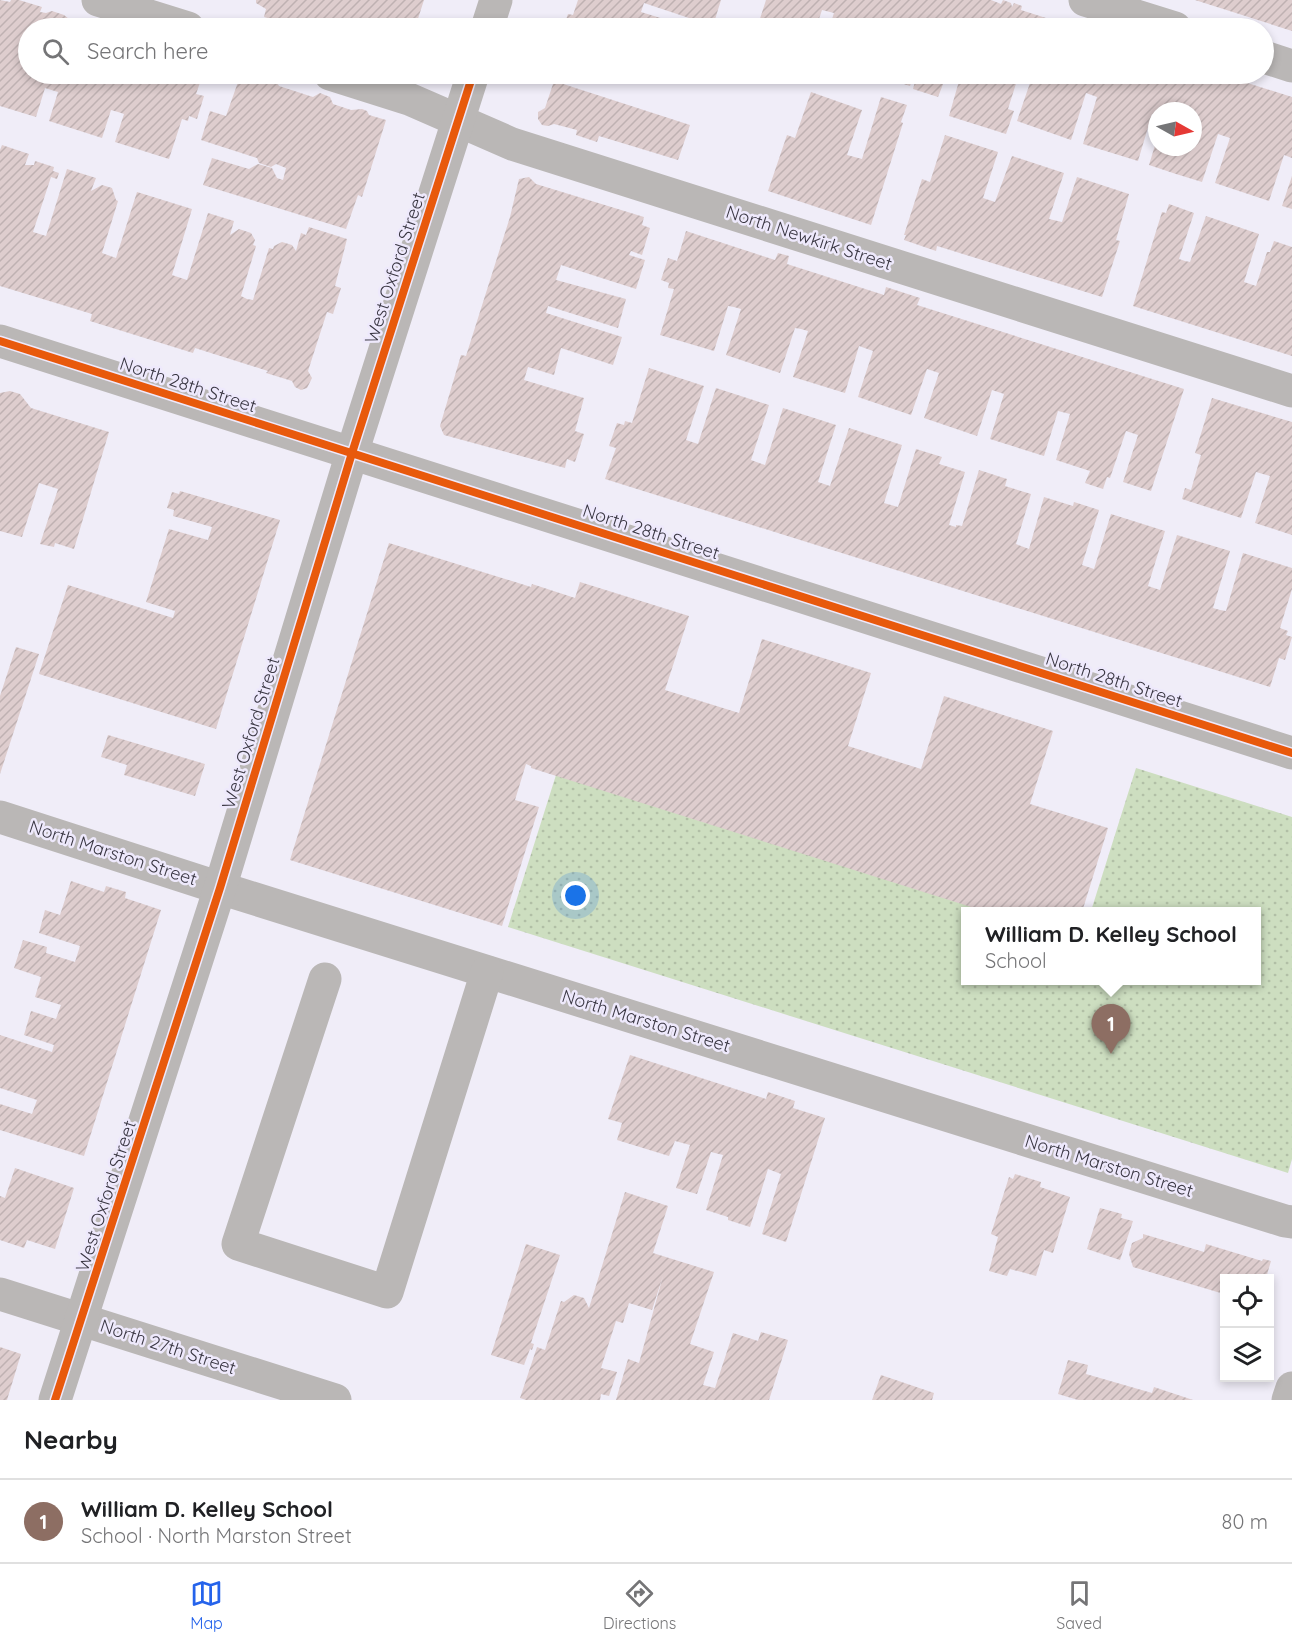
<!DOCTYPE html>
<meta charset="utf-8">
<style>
body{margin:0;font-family:Quicksand,sans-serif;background:#f6f6f6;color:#202124}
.controls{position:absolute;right:18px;bottom:18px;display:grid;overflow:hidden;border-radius:0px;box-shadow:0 3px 9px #0003}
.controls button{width:54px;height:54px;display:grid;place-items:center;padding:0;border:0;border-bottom:2px solid #e0e0e0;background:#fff;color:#202124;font:30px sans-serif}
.compass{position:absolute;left:1148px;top:102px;width:54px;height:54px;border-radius:50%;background:#fff;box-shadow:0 3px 9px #0003;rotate:98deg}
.you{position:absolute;left:576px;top:896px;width:21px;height:21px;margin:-15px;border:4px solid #fff;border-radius:50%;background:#1a73e8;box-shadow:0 0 0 9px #1a73e833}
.badge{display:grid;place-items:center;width:39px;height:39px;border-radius:50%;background:#2563eb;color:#fff;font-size:20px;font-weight:700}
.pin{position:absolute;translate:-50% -50px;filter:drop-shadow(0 2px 3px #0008)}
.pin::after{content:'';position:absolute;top:32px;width:21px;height:18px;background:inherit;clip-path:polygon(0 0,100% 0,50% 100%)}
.popup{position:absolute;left:961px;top:907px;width:300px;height:78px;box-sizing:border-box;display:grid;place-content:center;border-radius:0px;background:#fff;filter:drop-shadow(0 2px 4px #0005);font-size:20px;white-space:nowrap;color:#757577}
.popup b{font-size:22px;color:#202124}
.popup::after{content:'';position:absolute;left:50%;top:100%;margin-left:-12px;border:12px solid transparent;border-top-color:#fff}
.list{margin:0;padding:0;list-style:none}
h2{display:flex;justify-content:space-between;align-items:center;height:78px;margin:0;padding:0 24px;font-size:26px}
h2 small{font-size:20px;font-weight:400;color:#757577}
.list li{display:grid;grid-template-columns:39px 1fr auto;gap:18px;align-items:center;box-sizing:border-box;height:84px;padding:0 24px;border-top:2px solid #e0e0e0}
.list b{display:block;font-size:22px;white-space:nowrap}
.list p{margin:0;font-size:20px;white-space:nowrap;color:#757577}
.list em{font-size:20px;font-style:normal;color:#757577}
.icon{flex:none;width:33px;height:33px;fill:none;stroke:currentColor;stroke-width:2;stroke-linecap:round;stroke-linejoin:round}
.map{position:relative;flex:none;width:1292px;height:1400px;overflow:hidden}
.search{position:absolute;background:#fff;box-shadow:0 3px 9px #0003;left:18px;right:18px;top:18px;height:66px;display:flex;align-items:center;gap:15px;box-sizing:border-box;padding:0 21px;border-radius:33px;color:#757577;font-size:22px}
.sheet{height:162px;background:#fff}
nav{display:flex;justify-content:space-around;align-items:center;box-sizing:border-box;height:84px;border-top:2px solid #e0e0e0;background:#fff;font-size:16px;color:#757577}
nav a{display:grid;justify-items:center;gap:3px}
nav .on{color:#2563eb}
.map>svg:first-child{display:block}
</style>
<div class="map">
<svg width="1292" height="1400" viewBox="0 0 1292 1400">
<defs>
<pattern id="park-dots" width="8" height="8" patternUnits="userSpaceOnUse" patternTransform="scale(1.5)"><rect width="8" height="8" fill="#cddec0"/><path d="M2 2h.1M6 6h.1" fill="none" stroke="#b1bfa6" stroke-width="1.8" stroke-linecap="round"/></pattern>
<pattern id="building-hatch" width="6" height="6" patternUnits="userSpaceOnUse" patternTransform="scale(1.5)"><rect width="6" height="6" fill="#decdce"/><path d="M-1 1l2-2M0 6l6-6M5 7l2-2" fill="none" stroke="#bfb1b2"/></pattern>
</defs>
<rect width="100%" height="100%" fill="#f0edf8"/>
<!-- park -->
<polygon fill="url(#park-dots)" points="1136,768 1292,817 1292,1159 1288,1173 508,927 556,775 989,911 966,912 966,980 1256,980 1256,912 1091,911"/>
<!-- building -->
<g fill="url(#building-hatch)">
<polygon points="0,0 10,2 11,0 19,0 42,7 40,12 46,13 52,11 64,15 74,23 73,25 81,28 28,28 28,74 203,74 196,94 204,96 197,119 189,116 188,121 182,119 169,159 115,142 124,114 118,112 111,110 102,138 49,121 58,92 45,88 36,117 0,106"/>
<polygon points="256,0 424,0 415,28 280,28 275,20 264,17 266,9 256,3"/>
<polygon points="578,0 721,0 713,26 644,3 641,12 693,28 563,28 568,14 573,15"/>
<polygon points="766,0 991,0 1001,4 1003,0 1011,3 1012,7 1014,3 1022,6 1021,10 1077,28 829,28 834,13 822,10 816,28 757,28"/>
<polygon points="1196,0 1292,0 1292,31 1195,0"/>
<polygon points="666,74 697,74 694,83"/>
<polygon points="889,74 947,74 938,97 913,89 916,78 913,77 910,86 888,79"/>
<polygon points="961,74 1019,74 1008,109 1014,111 1006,134 949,116"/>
<polygon points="1024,74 1219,74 1292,97 1292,158 1284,155 1269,201 1215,183 1230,138 1218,134 1202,182 1176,174 1149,165 1156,142 1157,147 1193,147 1193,111 1157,111 1157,116 1152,114 1138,161 1083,144 1097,97 1086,93 1071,140 1017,121 1032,77"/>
<polygon points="245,76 258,81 267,76 275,79 279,86 313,97 320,93 330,97 333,104 351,110 362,109 367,111 369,115 386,120 362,197 358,195 346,229 203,185 212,158 249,169 258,164 272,168 277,178 283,180 286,168 276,164 271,167 259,163 257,158 201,140 210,111 226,116 238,82 243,84"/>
<polygon points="554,81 690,125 678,160 599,136 597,142 576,135 577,130 554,124 548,126 542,125 538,119 538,112 545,108"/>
<polygon points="811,92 862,110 847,155 862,159 881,97 907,105 901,122 903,123 871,225 768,191 787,135 795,138"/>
<polygon points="945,135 998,152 983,198 995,202 1012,156 1064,173 1049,219 1062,222 1077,177 1129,194 1116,240 1120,241 1102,297 937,246 936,251 904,240 906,235 904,235 922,179 930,182"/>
<polygon points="2,145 29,154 25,165 34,165 35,161 54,167 53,171 59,173 57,179 51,177 33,232 46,236 67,169 96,178 91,191 102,185 112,188 116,200 118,201 102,253 116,258 137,192 192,209 172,275 187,280 208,213 234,221 230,235 239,229 251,233 255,240 253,245 256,246 241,296 247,299 253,300 269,248 273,249 274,246 282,242 292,245 296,251 301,233 306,235 309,227 347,239 335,286 341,288 333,314 327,312 308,371 312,378 307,388 301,390 295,387 292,381 266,373 268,371 195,348 193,353 90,321 92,314 0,286 0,150"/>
<polygon points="1292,176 1292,209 1282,206"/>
<polygon points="529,177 536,184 644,217 642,225 650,228 642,255 631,251 629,255 645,260 636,289 561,265 556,280 626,299 618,328 548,306 546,313 622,337 613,365 561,348 554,375 528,367 524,380 584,398 575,431 584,434 575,462 567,459 565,468 444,435 440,426 461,355 466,356 510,217 519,179"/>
<polygon points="1169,204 1194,213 1179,259 1185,261 1190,262 1206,216 1259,234 1244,282 1256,286 1267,252 1270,252 1274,241 1292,247 1292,356 1133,306 1162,212 1166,213"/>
<polygon points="686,231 775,260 778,253 789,256 787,264 884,295 886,287 920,298 917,305 1184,389 1151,491 1123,482 1138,435 1126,431 1110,478 1107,477 1103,489 1085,483 1090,471 1056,460 1070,414 1058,411 1044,456 990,439 1004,394 992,390 977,436 924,418 939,373 927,369 911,415 858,397 873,351 859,346 845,393 793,377 808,331 801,329 795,328 780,373 726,355 741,309 734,307 728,306 714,351 660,335 674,289 668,288 669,283 661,280 668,258 677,261"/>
<polygon points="649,368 704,386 686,440 698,444 716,388 769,405 751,460 765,465 783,408 836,425 818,482 830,486 849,428 902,445 884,503 898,507 916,449 942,457 939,464 965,472 949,525 956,527 956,525 962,526 979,470 1007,479 1005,486 1031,494 1016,544 1021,546 1029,549 1044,497 1073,506 1074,502 1099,510 1082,565 1094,569 1111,514 1165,531 1148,586 1160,590 1177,535 1230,551 1213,608 1220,610 1226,611 1243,553 1292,568 1292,589 1280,628 1288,631 1286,635 1292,637 1285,660 1279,658 1270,687 605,479 616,448 609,446 617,423 624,425 625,421 632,423"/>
<polygon points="10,391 20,394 31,408 109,432 74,549 55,543 54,547 40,544 58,489 39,483 22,537 0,531 0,393"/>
<polygon points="1212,398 1292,422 1292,535 1255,523 1270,476 1256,472 1241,518 1182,499 1185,488 1191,490 1201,455 1195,453"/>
<polygon points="180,491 280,520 216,729 39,674 68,585 173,618 175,611 146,602 169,529 208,540 212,527 173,516 174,510 167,508 172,492 179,494"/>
<polygon points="389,543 531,587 532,584 575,598 580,582 689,616 665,690 739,713 762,639 871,673 848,746 921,769 944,696 1053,731 1030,804 1108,828 1082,912 987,912 531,768 531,766 526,764 515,800 539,807 502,926 290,860"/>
<polygon points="16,647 39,654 0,774 0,696"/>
<polygon points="108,735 205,764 195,796 124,775 127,765 101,757"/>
<polygon points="71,881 104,892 106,886 126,892 125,898 161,910 84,1156 0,1130 0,1104 32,1114 37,1100 0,1088 0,1035 52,1052 54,1045 24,1035 31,1011 56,1019 61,1005 35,997 41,977 14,968 23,940 47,947 46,953 75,962 80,946 39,933 45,910 60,915"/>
<polygon points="630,1055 766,1099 768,1092 795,1101 793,1108 825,1118 786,1242 762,1234 781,1174 768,1169 750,1227 728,1220 728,1217 706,1210 723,1155 711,1152 697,1194 676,1188 690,1145 675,1141 669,1156 617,1140 622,1123 608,1119"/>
<polygon points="15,1168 74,1188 55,1249 27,1240 24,1248 0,1240 0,1196 5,1198"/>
<polygon points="1015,1174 1041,1182 1040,1187 1070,1197 1053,1253 1044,1250 1036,1276 1010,1269 1007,1276 989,1271 998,1237 991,1234 1009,1177 1013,1179"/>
<polygon points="625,1192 668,1206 653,1253 714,1272 690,1344 714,1352 703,1385 715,1388 733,1333 758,1341 761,1332 788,1340 769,1400 616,1400 628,1359 639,1363 663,1276 652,1310 629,1303 623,1323 616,1321 601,1368 617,1372 609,1396 601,1394 600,1400 526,1400 520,1398 537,1347 545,1350 561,1301 564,1302 574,1295 584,1298 589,1308"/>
<polygon points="1100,1208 1122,1214 1121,1218 1133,1221 1120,1260 1087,1249"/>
<polygon points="1143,1234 1204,1252 1206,1244 1262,1261 1263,1259 1271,1261 1266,1278 1224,1278 1224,1294 1133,1267 1129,1254 1132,1243 1143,1238"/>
<polygon points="526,1244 560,1255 531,1343 534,1344 532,1350 530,1349 524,1365 491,1355"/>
<polygon points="0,1347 21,1354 7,1400 0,1400"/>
<polygon points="1068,1360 1088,1365 1086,1374 1152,1393 1154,1387 1193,1400 1078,1400 1058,1394"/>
<polygon points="881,1375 934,1393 932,1400 872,1400"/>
</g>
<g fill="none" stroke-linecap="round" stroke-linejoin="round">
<!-- minor -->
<g stroke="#bab7b6" stroke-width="33">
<polyline points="98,0 188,28"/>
<polyline points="1085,0 1175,28"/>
<polyline points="487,28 496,0"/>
<polyline points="1264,57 1292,66"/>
<polyline points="330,74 409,99 512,144 1292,391"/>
<polyline points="0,341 1292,753"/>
<polyline points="0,817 220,888 1285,1221 1292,1222"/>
<polyline points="325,979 238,1244 387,1292 487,972"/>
<polyline points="0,1294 335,1400"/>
<polyline points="55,1400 220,888 352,453 473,74"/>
<polyline points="1288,1400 1292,1388"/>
</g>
<!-- cycleway casing -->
<g stroke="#eee9fc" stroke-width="11">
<g id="cycleway">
<polyline points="0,341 1292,753"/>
<polyline points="55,1400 220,888 352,453 473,74"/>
</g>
</g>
<!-- cycleway -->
<use href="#cycleway" stroke="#e8590c" stroke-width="8"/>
</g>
<g text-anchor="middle" stroke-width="5" stroke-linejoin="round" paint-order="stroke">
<!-- street labels -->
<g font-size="18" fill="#393642" stroke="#eee9fc">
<text transform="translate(809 238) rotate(18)" y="6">North Newkirk Street</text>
<text transform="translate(395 268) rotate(-72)" y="6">West Oxford Street</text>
<text transform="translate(188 385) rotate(18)" y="6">North 28th Street</text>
<text transform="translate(651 532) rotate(18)" y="6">North 28th Street</text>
<text transform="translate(1114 680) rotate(18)" y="6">North 28th Street</text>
<text transform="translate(251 733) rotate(-73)" y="6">West Oxford Street</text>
<text transform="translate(113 853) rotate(18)" y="6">North Marston Street</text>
<text transform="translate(646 1021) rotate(17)" y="6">North Marston Street</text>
<text transform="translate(1109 1166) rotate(17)" y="6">North Marston Street</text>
<text transform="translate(106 1196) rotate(-72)" y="6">West Oxford Street</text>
<text transform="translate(168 1347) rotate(18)" y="6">North 27th Street</text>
</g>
</g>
</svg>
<div class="controls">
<button><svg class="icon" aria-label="locate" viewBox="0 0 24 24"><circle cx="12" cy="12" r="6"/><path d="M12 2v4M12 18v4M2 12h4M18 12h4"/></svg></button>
<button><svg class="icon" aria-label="layers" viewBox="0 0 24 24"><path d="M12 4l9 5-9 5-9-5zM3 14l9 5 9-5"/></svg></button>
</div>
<svg class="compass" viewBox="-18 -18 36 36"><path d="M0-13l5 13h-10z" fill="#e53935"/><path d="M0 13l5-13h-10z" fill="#757577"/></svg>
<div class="you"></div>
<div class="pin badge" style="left:1111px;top:1054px;background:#8d6e63">1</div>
<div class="popup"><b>William D. Kelley School</b>School</div>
<div class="search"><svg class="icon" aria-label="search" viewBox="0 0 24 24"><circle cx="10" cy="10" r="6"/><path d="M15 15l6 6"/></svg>Search here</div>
</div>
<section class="sheet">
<h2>Nearby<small></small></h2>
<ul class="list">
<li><span class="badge" style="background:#8d6e63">1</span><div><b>William D. Kelley School</b><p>School · North Marston Street</p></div><em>80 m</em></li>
</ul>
</section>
<nav>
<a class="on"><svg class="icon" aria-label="map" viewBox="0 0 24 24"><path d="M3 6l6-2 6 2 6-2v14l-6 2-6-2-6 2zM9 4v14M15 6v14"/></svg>Map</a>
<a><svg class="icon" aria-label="directions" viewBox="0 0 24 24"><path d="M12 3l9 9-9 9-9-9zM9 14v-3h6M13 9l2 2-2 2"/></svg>Directions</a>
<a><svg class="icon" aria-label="saved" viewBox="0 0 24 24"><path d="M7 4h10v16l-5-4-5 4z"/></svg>Saved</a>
</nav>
